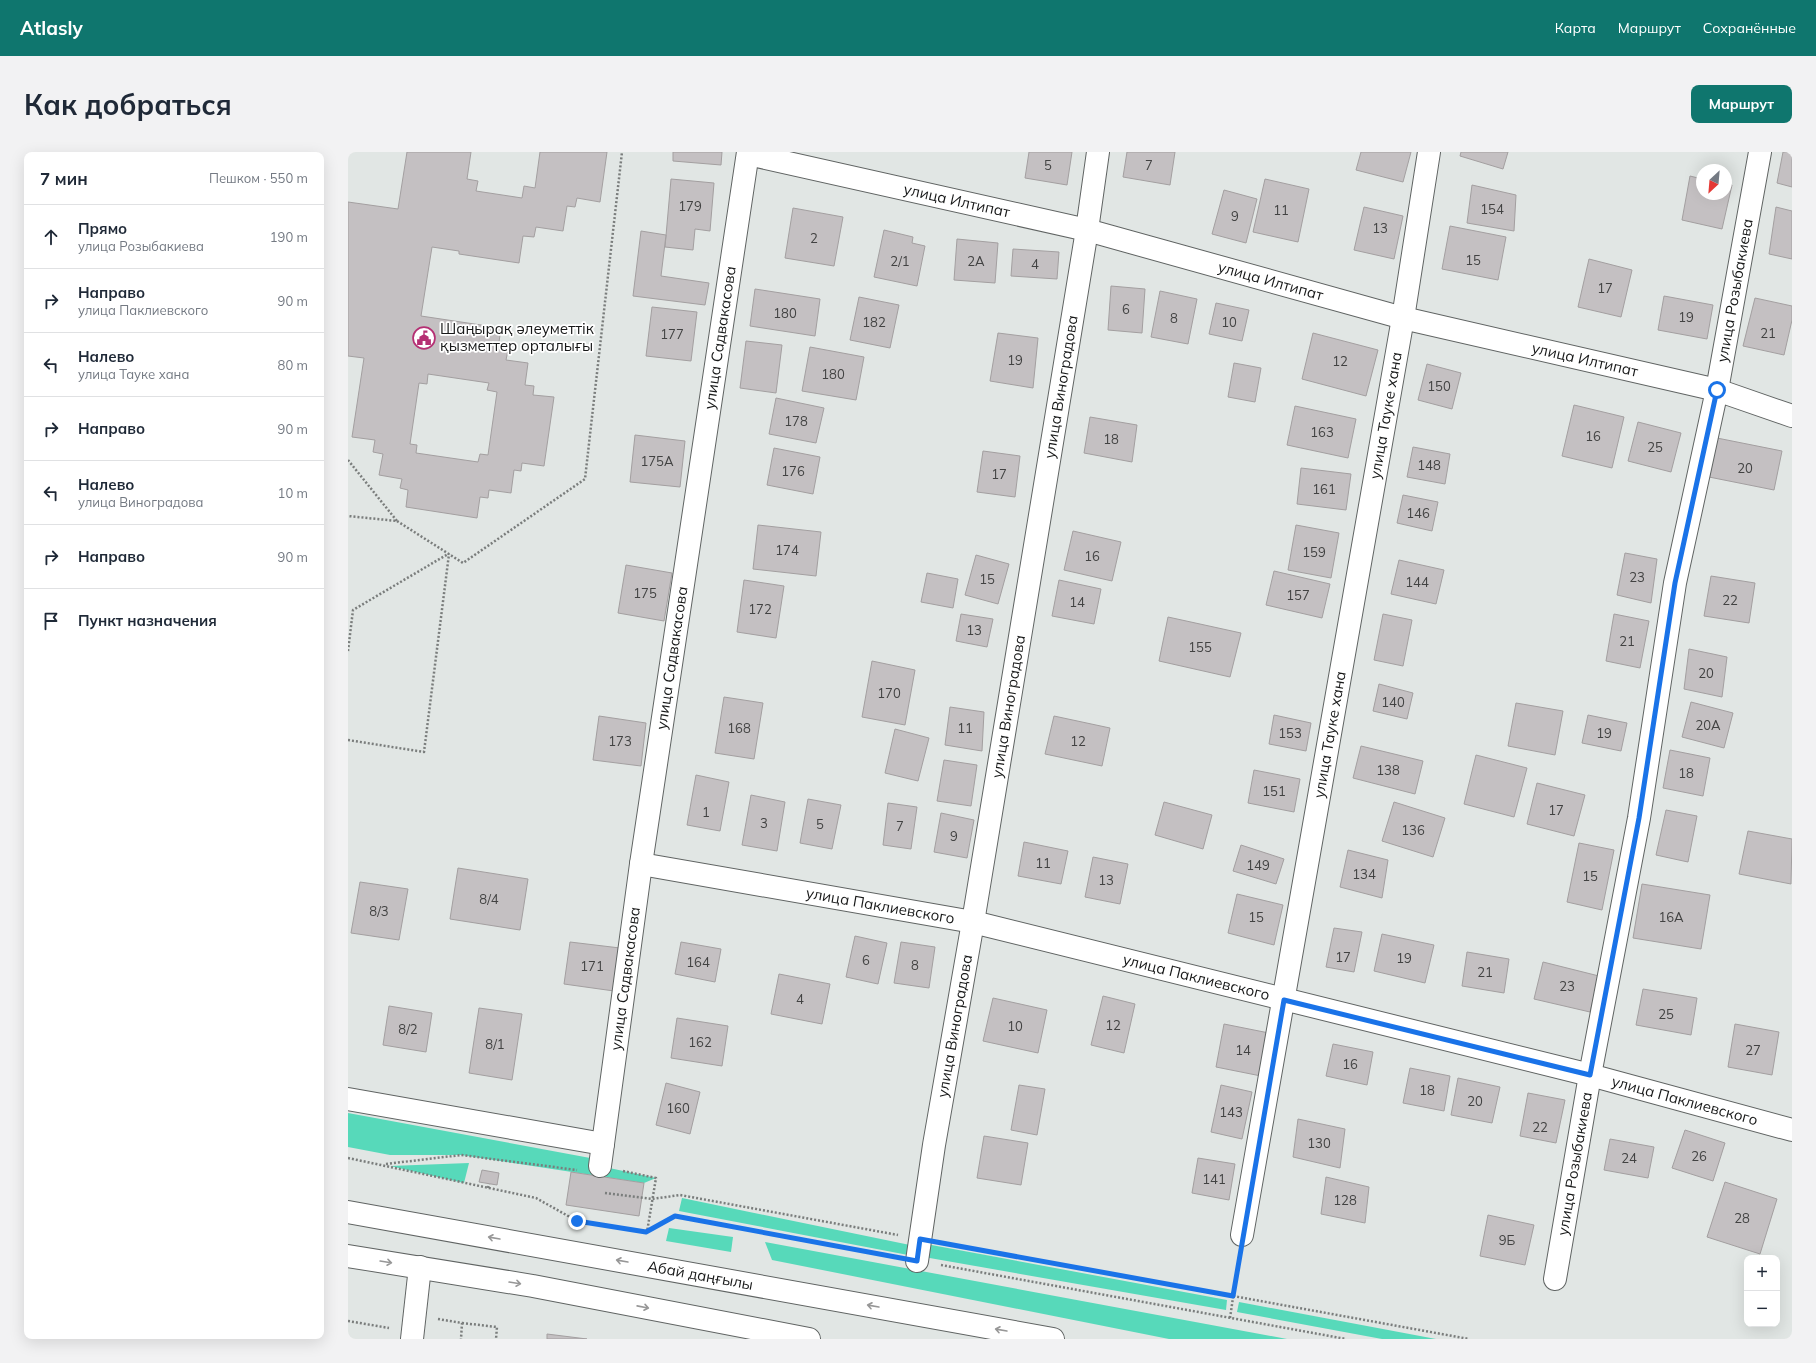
<!DOCTYPE html>
<html lang="ru">
<meta charset="utf-8">
<style>
body{margin:0;font-family:Mulish,sans-serif;background:#f2f2f3;color:#1f2937}
.controls{position:absolute;right:12px;bottom:12px;display:grid;overflow:hidden;border-radius:8px;box-shadow:0 4px 16px #0002}
.controls button{width:36px;height:36px;display:grid;place-items:center;padding:0;border:0;border-bottom:1px solid #e0e1e3;background:#fff;color:#1f2937;font:20px sans-serif}
.compass{position:absolute;left:1348px;top:12px;width:36px;height:36px;border-radius:50%;background:#fff;box-shadow:0 4px 16px #0002;rotate:206deg}
.stop{position:absolute;width:12px;height:12px;margin:-9px;border:3px solid #1a73e8;border-radius:50%;background:#fff}
.stop.end{background:#1a73e8;border-color:#fff;box-shadow:0 1px 4px #0008}
.list{margin:0;padding:0;list-style:none}
h2{display:flex;justify-content:space-between;align-items:center;height:52px;margin:0;padding:0 16px;font-size:17px}
h2 small{font-size:13px;font-weight:400;color:#747a83}
.list li{display:grid;grid-template-columns:26px 1fr auto;gap:12px;align-items:center;box-sizing:border-box;height:64px;padding:0 16px;border-top:1px solid #e0e1e3}
.list b{display:block;font-size:15px;white-space:nowrap}
.list p{margin:0;font-size:13px;white-space:nowrap;color:#747a83}
.list em{font-size:13px;font-style:normal;color:#747a83}
.icon{flex:none;width:22px;height:22px;fill:none;stroke:currentColor;stroke-width:2;stroke-linecap:round;stroke-linejoin:round}
.map{position:relative;flex:none;width:1444px;height:1187px;overflow:hidden;border-radius:8px}
header{display:flex;align-items:center;gap:24px;box-sizing:border-box;height:56px;padding:0 20px;background:#0f766e;color:#fff}
header strong{font-size:19px}
nav{display:flex;gap:22px;margin-inline-start:auto;font-size:14px}
.intro{display:flex;align-items:center;justify-content:space-between;box-sizing:border-box;height:96px;padding:0 24px}
h1{margin:0;font-size:28px}
.button{padding:10px 18px;border-radius:8px;background:#0f766e;color:#fff;font-size:14px;font-weight:700}
main{display:flex;gap:24px;padding:0 24px}
aside{flex:1;background:#fff;border-radius:8px;box-shadow:0 4px 16px #0002}
.map>svg:first-child{display:block}
</style>
<header>
<strong>Atlasly</strong>
<nav><a>Карта</a><a>Маршрут</a><a>Сохранённые</a></nav>
</header>
<div class="intro"><h1>Как добраться</h1><a class="button">Маршрут</a></div>
<main>
<aside>
<h2>7 мин<small>Пешком · 550 m</small></h2>
<ul class="list">
<li><svg class="icon" aria-label="ahead" viewBox="0 0 24 24"><path d="M12 20V5M6 11l6-6 6 6"/></svg><div><b>Прямо</b><p>улица Розыбакиева</p></div><em>190 m</em></li>
<li><svg class="icon" aria-label="right" viewBox="0 0 24 24"><path d="M7 20v-9h11M14 6l5 5-5 5"/></svg><div><b>Направо</b><p>улица Паклиевского</p></div><em>90 m</em></li>
<li><svg class="icon" aria-label="left" viewBox="0 0 24 24"><path d="M17 20v-9H6M10 6l-5 5 5 5"/></svg><div><b>Налево</b><p>улица Тауке хана</p></div><em>80 m</em></li>
<li><svg class="icon" aria-label="right" viewBox="0 0 24 24"><path d="M7 20v-9h11M14 6l5 5-5 5"/></svg><div><b>Направо</b></div><em>90 m</em></li>
<li><svg class="icon" aria-label="left" viewBox="0 0 24 24"><path d="M17 20v-9H6M10 6l-5 5 5 5"/></svg><div><b>Налево</b><p>улица Виноградова</p></div><em>10 m</em></li>
<li><svg class="icon" aria-label="right" viewBox="0 0 24 24"><path d="M7 20v-9h11M14 6l5 5-5 5"/></svg><div><b>Направо</b></div><em>90 m</em></li>
<li><svg class="icon" aria-label="arrive" viewBox="0 0 24 24"><path d="M6 21V4h12l-3 4 3 4H6"/></svg><div><b>Пункт назначения</b></div></li>
</ul>
</aside>
<div class="map">
<svg width="1444" height="1187" viewBox="0 0 1444 1187">
<rect width="100%" height="100%" fill="#e1e6e4"/>
<!-- green -->
<g fill="#57d9ba">
<polygon points="0,961 253,1008 252,1014 308,1026 296,1031 113,1003 42,1003 0,995"/>
<polygon points="121,1011 116,1031 42,1014"/>
<polygon points="334,1046 562,1093 560,1103 331,1059"/>
<polygon points="321,1076 385,1085 383,1100 318,1089"/>
<polygon points="417,1090 939,1187 821,1187 424,1108"/>
<polygon points="578,1092 879,1148 878,1158 576,1105"/>
<polygon points="891,1150 1088,1187 1034,1187 889,1160"/>
</g>
<!-- building -->
<g fill="#c4c0c2" stroke="#a39fa0" fill-rule="evenodd">
<path d="M59,0H123L119,27L130,29L128,39L174,46L176,34L187,36L192,0H259L252,50L229,46L227,55L219,54L215,79L188,75L186,85L175,84L171,111L111,102V99L84,95L73,164L153,176L150,197L160,198L158,208L180,211L177,233L186,234L185,243L206,245L196,314L174,311L173,319L166,318L163,341L141,338L140,346L132,345L129,366L58,355L60,338L52,336L54,327L31,323L35,302L25,300L27,288L4,285L16,206L0,204V50L50,57ZM80,222L141,231L139,238L149,240L140,303L132,302L130,310L68,301L69,293L62,292L71,231L79,232Z"/>
<polygon points="325,0 374,0 373,13 325,9"/>
<polygon points="681,0 724,0 719,33 677,26"/>
<polygon points="779,0 827,0 822,33 775,25"/>
<polygon points="1013,0 1063,0 1055,30 1008,18"/>
<polygon points="1113,0 1160,0 1155,17 1112,4"/>
<polygon points="1435,0 1444,0 1444,35 1429,31"/>
<polygon points="1342,24 1354,27 1354,42 1378,42 1378,32 1384,33 1374,77 1334,68"/>
<polygon points="323,27 366,31 362,79 347,77 345,98 317,95"/>
<polygon points="917,27 961,37 950,90 905,80"/>
<polygon points="1124,33 1168,43 1166,79 1119,71"/>
<polygon points="876,38 909,47 898,91 864,82"/>
<polygon points="1016,55 1055,64 1046,107 1006,98"/>
<polygon points="1428,55 1444,59 1444,107 1421,102"/>
<polygon points="445,56 495,65 486,114 437,106"/>
<polygon points="1102,74 1158,85 1150,128 1094,117"/>
<polygon points="536,78 565,85 564,91 577,94 569,134 526,125"/>
<polygon points="293,79 318,83 313,124 361,131 357,153 285,144"/>
<polygon points="609,87 650,91 647,131 606,128"/>
<polygon points="665,97 711,100 709,127 663,124"/>
<polygon points="1241,107 1284,118 1273,165 1230,155"/>
<polygon points="763,134 797,137 794,181 760,178"/>
<polygon points="407,137 472,147 467,184 402,174"/>
<polygon points="812,139 849,147 840,192 803,185"/>
<polygon points="1316,144 1365,153 1359,187 1310,178"/>
<polygon points="511,145 551,153 542,196 502,188"/>
<polygon points="1407,146 1444,154 1444,168 1436,203 1395,194"/>
<polygon points="868,151 901,158 894,189 861,182"/>
<polygon points="304,155 349,160 343,209 298,204"/>
<polygon points="650,181 690,186 685,236 642,229"/>
<polygon points="965,181 1030,198 1018,244 954,227"/>
<polygon points="398,189 434,193 428,241 392,236"/>
<polygon points="462,195 516,205 508,248 454,239"/>
<polygon points="886,211 913,216 907,250 880,245"/>
<polygon points="1079,212 1113,221 1104,257 1070,248"/>
<polygon points="428,246 476,256 468,291 421,282"/>
<polygon points="1226,253 1276,265 1264,316 1214,304"/>
<polygon points="947,254 1008,267 1000,306 939,293"/>
<polygon points="742,265 789,273 784,310 736,301"/>
<polygon points="1290,270 1333,281 1323,320 1280,309"/>
<polygon points="287,283 337,289 332,335 282,330"/>
<polygon points="1369,286 1434,299 1426,338 1361,325"/>
<polygon points="1065,295 1102,302 1097,332 1059,325"/>
<polygon points="426,296 472,305 465,342 419,333"/>
<polygon points="635,299 672,304 667,345 629,340"/>
<polygon points="953,316 1003,322 998,358 949,352"/>
<polygon points="1055,343 1090,350 1084,379 1049,371"/>
<polygon points="410,373 473,380 468,424 405,417"/>
<polygon points="948,373 991,381 983,426 940,418"/>
<polygon points="725,379 773,390 764,429 716,418"/>
<polygon points="1277,401 1309,407 1303,451 1269,443"/>
<polygon points="628,403 661,412 650,452 617,443"/>
<polygon points="1051,408 1096,418 1088,452 1043,442"/>
<polygon points="278,413 324,421 316,469 270,461"/>
<polygon points="926,419 982,432 974,466 918,453"/>
<polygon points="579,421 610,427 605,456 573,450"/>
<polygon points="1363,424 1407,431 1401,471 1356,464"/>
<polygon points="396,428 436,434 428,486 389,480"/>
<polygon points="711,428 753,437 746,472 704,464"/>
<polygon points="613,462 645,467 639,495 608,489"/>
<polygon points="1035,462 1064,468 1055,514 1026,508"/>
<polygon points="1266,462 1301,469 1292,516 1258,509"/>
<polygon points="820,465 893,481 882,525 811,509"/>
<polygon points="1341,497 1379,505 1374,545 1336,537"/>
<polygon points="524,509 567,518 557,573 514,565"/>
<polygon points="1031,532 1065,541 1059,567 1025,559"/>
<polygon points="376,545 415,551 406,607 367,601"/>
<polygon points="1343,550 1385,561 1376,596 1334,585"/>
<polygon points="1168,551 1215,559 1207,603 1160,594"/>
<polygon points="602,555 636,560 634,599 597,593"/>
<polygon points="926,563 963,571 958,599 921,592"/>
<polygon points="1240,563 1279,571 1273,599 1234,591"/>
<polygon points="251,564 298,571 293,614 245,608"/>
<polygon points="706,564 762,576 754,614 697,602"/>
<polygon points="547,577 581,586 570,629 537,621"/>
<polygon points="1013,594 1075,609 1067,642 1005,626"/>
<polygon points="1322,598 1362,606 1355,644 1315,636"/>
<polygon points="1128,603 1179,616 1166,665 1116,652"/>
<polygon points="596,608 629,613 623,654 589,649"/>
<polygon points="906,618 952,627 946,660 900,651"/>
<polygon points="348,623 381,630 372,679 339,673"/>
<polygon points="1189,631 1237,643 1226,684 1179,672"/>
<polygon points="403,643 437,650 429,699 394,693"/>
<polygon points="460,647 493,653 484,697 452,691"/>
<polygon points="816,650 864,663 855,697 807,683"/>
<polygon points="1046,650 1097,666 1085,705 1034,689"/>
<polygon points="540,651 569,655 563,697 535,693"/>
<polygon points="1318,658 1349,664 1340,710 1308,703"/>
<polygon points="593,661 626,668 619,706 586,700"/>
<polygon points="1400,679 1444,687 1443,732 1391,722"/>
<polygon points="676,690 720,699 713,732 670,724"/>
<polygon points="1231,691 1266,698 1254,758 1219,750"/>
<polygon points="893,693 936,707 928,732 885,719"/>
<polygon points="1000,698 1040,708 1034,746 992,735"/>
<polygon points="745,705 780,712 772,752 737,745"/>
<polygon points="110,716 180,727 172,778 102,767"/>
<polygon points="12,730 60,737 51,788 3,781"/>
<polygon points="1294,732 1362,743 1353,797 1285,786"/>
<polygon points="889,742 935,753 926,793 880,781"/>
<polygon points="986,776 1014,780 1006,820 978,815"/>
<polygon points="1034,782 1086,793 1077,831 1026,819"/>
<polygon points="507,784 539,791 530,832 498,825"/>
<polygon points="222,790 272,796 266,839 216,832"/>
<polygon points="333,790 373,797 367,830 327,822"/>
<polygon points="553,790 587,795 581,836 546,831"/>
<polygon points="1119,800 1161,807 1156,841 1114,834"/>
<polygon points="1195,810 1251,824 1242,860 1186,847"/>
<polygon points="431,822 482,832 474,872 423,862"/>
<polygon points="1295,837 1349,846 1343,883 1288,873"/>
<polygon points="755,844 787,852 776,901 743,893"/>
<polygon points="645,846 699,858 690,901 635,889"/>
<polygon points="41,854 84,861 78,900 35,893"/>
<polygon points="131,856 174,862 164,928 121,921"/>
<polygon points="329,866 380,874 374,914 323,906"/>
<polygon points="876,872 921,881 913,924 868,915"/>
<polygon points="1387,872 1431,880 1424,923 1380,915"/>
<polygon points="985,892 1025,900 1019,933 978,924"/>
<polygon points="1062,916 1102,924 1096,959 1055,951"/>
<polygon points="1110,926 1152,935 1144,971 1103,963"/>
<polygon points="318,931 352,940 342,982 308,973"/>
<polygon points="671,933 697,937 689,983 663,978"/>
<polygon points="873,933 904,940 894,987 863,980"/>
<polygon points="1180,941 1217,948 1208,991 1172,984"/>
<polygon points="950,967 997,977 992,1016 945,1005"/>
<polygon points="1337,978 1377,991 1365,1029 1324,1016"/>
<polygon points="636,984 680,991 673,1033 629,1026"/>
<polygon points="1262,987 1306,995 1300,1026 1256,1018"/>
<polygon points="850,1006 887,1012 881,1048 844,1041"/>
<polygon points="134,1018 151,1021 149,1033 131,1030"/>
<polygon points="223,1020 296,1031 291,1064 218,1053"/>
<polygon points="978,1025 1021,1035 1017,1071 973,1062"/>
<polygon points="1377,1030 1429,1047 1412,1102 1359,1085"/>
<polygon points="1140,1063 1186,1073 1177,1113 1132,1104"/>
<polygon points="199,1182 239,1187 199,1187"/>
</g>
<g fill="none" stroke-linecap="round" stroke-linejoin="round">
<!-- street casing -->
<g stroke="#606463" stroke-width="24">
<g id="street">
<path id="s1" d="M400,2L739,78L1055,166L1369,238L1444,264"/>
<path id="s2" d="M293,712L625,770L1242,923L1444,978"/>
<polyline points="0,947 255,992"/>
<path id="s3" d="M252,1014L293,712L400,0"/>
<path id="s4" d="M894,1083L1055,166L1081,0"/>
<path id="s5" d="M569,1109L586,993L625,770L739,78L750,0"/>
<path id="s6" d="M1207,1127L1242,923L1291,666L1327,431L1369,238L1412,0"/>
<polyline points="64,1187 72,1115"/>
</g>
</g>
<!-- secondary casing -->
<g stroke="#606463" stroke-width="24">
<g id="secondary">
<path id="s7" d="M0,1060L705,1187"/>
<polyline points="0,1104 185,1134 461,1187"/>
</g>
</g>
<!-- path -->
<g stroke="#7a7d7c" stroke-width="2.5" stroke-dasharray="2 2" stroke-linecap="butt">
<polyline points="0,308 49,369 0,364"/>
<polyline points="49,369 115,411 237,327 274,0"/>
<polyline points="0,499 5,458 100,402"/>
<polyline points="0,588 76,600 101,402"/>
<polyline points="0,1006 188,1046 229,1069 298,1080 327,1064 546,1105"/>
<polyline points="38,1012 113,1003 229,1018"/>
<polyline points="275,1019 308,1026 299,1080"/>
<polyline points="140,1036 141,1032"/>
<polyline points="257,1041 304,1047 332,1043 550,1083"/>
<polyline points="594,1091 1121,1187"/>
<polyline points="593,1113 998,1187"/>
<polyline points="882,1166 891,1105"/>
<polyline points="90,1167 114,1171 113,1187"/>
<polyline points="0,1169 41,1176"/>
<polyline points="114,1171 149,1175 148,1187"/>
</g>
<!-- street -->
<use href="#street" stroke="#fff" stroke-width="22"/>
<!-- secondary -->
<use href="#secondary" stroke="#fff" stroke-width="22"/>
</g>
<!-- one-way arrows -->
<defs><path id="oneway-shaft" d="M-6 0H5M1.5-3L5.5 0L1.5 3" fill="none" stroke-width="1.6" stroke-linecap="round" stroke-linejoin="round"/></defs>
<g stroke="#979797">
<use href="#oneway-shaft" transform="translate(146 1086) rotate(-170)"/>
<use href="#oneway-shaft" transform="translate(274 1109) rotate(-170)"/>
<use href="#oneway-shaft" transform="translate(38 1110) rotate(9)"/>
<use href="#oneway-shaft" transform="translate(167 1131) rotate(9)"/>
<use href="#oneway-shaft" transform="translate(525 1154) rotate(-170)"/>
<use href="#oneway-shaft" transform="translate(295 1155) rotate(11)"/>
<use href="#oneway-shaft" transform="translate(653 1178) rotate(-170)"/>
</g>
<g fill="none" stroke-linecap="round" stroke-linejoin="round">
<!-- route -->
<polyline stroke="#1a73e8" stroke-width="5" points="229,1069 298,1080 327,1064 569,1109 572,1087 885,1144 936,848 1242,923 1291,666 1327,431 1369,238"/>
</g>
<!-- icons -->
<defs>
<g id="civic-ring" transform="scale(1.15)"><circle r="9.5" fill="#fff" stroke="#b52f73" stroke-width="1.5"/><path d="M-.6-6.5H3V-4.5H.6V-3L4-1V1h2V6H-6V1h2V-1L-.6-3ZM-1.2 2.5V6h2.4V2.5Z" fill="#b52f73"/></g>
</defs>
<g fill-rule="evenodd">
<use href="#civic-ring" x="76" y="186"/>
</g>
<g text-anchor="middle" stroke-width="3.5" stroke-linejoin="round" paint-order="stroke">
<!-- number labels -->
<g font-size="13" fill="#424242">
<text x="700" y="18">5</text>
<text x="801" y="18">7</text>
<text x="342" y="59">179</text>
<text x="1144" y="62">154</text>
<text x="933" y="63">11</text>
<text x="887" y="69">9</text>
<text x="1032" y="81">13</text>
<text x="466" y="91">2</text>
<text x="1125" y="113">15</text>
<text x="552" y="114">2/1</text>
<text x="628" y="114">2А</text>
<text x="687" y="117">4</text>
<text x="1257" y="141">17</text>
<text x="778" y="162">6</text>
<text x="437" y="166">180</text>
<text x="1338" y="170">19</text>
<text x="826" y="171">8</text>
<text x="526" y="175">182</text>
<text x="881" y="175">10</text>
<text x="1420" y="186">21</text>
<text x="324" y="187">177</text>
<text x="667" y="213">19</text>
<text x="992" y="214">12</text>
<text x="485" y="227">180</text>
<text x="1091" y="239">150</text>
<text x="448" y="274">178</text>
<text x="974" y="285">163</text>
<text x="1245" y="289">16</text>
<text x="763" y="292">18</text>
<text x="1307" y="300">25</text>
<text x="309" y="314">175А</text>
<text x="1081" y="318">148</text>
<text x="1397" y="321">20</text>
<text x="445" y="324">176</text>
<text x="651" y="327">17</text>
<text x="976" y="342">161</text>
<text x="1070" y="366">146</text>
<text x="439" y="403">174</text>
<text x="966" y="405">159</text>
<text x="744" y="409">16</text>
<text x="1289" y="430">23</text>
<text x="639" y="432">15</text>
<text x="1069" y="435">144</text>
<text x="297" y="446">175</text>
<text x="950" y="448">157</text>
<text x="1382" y="453">22</text>
<text x="729" y="455">14</text>
<text x="412" y="462">172</text>
<text x="626" y="483">13</text>
<text x="1279" y="494">21</text>
<text x="852" y="500">155</text>
<text x="1358" y="526">20</text>
<text x="541" y="546">170</text>
<text x="1045" y="555">140</text>
<text x="1360" y="578">20А</text>
<text x="391" y="581">168</text>
<text x="617" y="581">11</text>
<text x="942" y="586">153</text>
<text x="1256" y="586">19</text>
<text x="272" y="594">173</text>
<text x="730" y="594">12</text>
<text x="1040" y="623">138</text>
<text x="1338" y="626">18</text>
<text x="926" y="644">151</text>
<text x="1208" y="663">17</text>
<text x="358" y="665">1</text>
<text x="416" y="676">3</text>
<text x="472" y="677">5</text>
<text x="552" y="679">7</text>
<text x="1065" y="683">136</text>
<text x="606" y="689">9</text>
<text x="695" y="716">11</text>
<text x="910" y="718">149</text>
<text x="1016" y="727">134</text>
<text x="1242" y="729">15</text>
<text x="758" y="733">13</text>
<text x="141" y="752">8/4</text>
<text x="31" y="764">8/3</text>
<text x="908" y="770">15</text>
<text x="1323" y="770">16А</text>
<text x="995" y="810">17</text>
<text x="1056" y="811">19</text>
<text x="518" y="813">6</text>
<text x="350" y="815">164</text>
<text x="567" y="818">8</text>
<text x="244" y="819">171</text>
<text x="1137" y="825">21</text>
<text x="1219" y="839">23</text>
<text x="452" y="852">4</text>
<text x="1318" y="867">25</text>
<text x="765" y="878">12</text>
<text x="667" y="879">10</text>
<text x="60" y="882">8/2</text>
<text x="352" y="895">162</text>
<text x="147" y="897">8/1</text>
<text x="895" y="903">14</text>
<text x="1405" y="903">27</text>
<text x="1002" y="917">16</text>
<text x="1079" y="943">18</text>
<text x="1127" y="954">20</text>
<text x="330" y="961">160</text>
<text x="883" y="965">143</text>
<text x="1192" y="980">22</text>
<text x="971" y="996">130</text>
<text x="1351" y="1009">26</text>
<text x="1281" y="1011">24</text>
<text x="866" y="1032">141</text>
<text x="997" y="1053">128</text>
<text x="1394" y="1071">28</text>
<text x="1159" y="1093">9Б</text>
</g>
<!-- street labels -->
<g font-size="15" fill="#171818" stroke="#fff">
<text dy="5" stroke="none"><textPath href="#s1" startOffset="214">улица Илтипат</textPath></text>
<text dy="5" stroke="none"><textPath href="#s1" startOffset="538">улица Илтипат</textPath></text>
<text dy="5" stroke="none"><textPath href="#s6" startOffset="1005">улица Розыбакиева</textPath></text>
<text dy="5" stroke="none"><textPath href="#s3" startOffset="837">улица Садвакасова</textPath></text>
<text dy="5" stroke="none"><textPath href="#s1" startOffset="862">улица Илтипат</textPath></text>
<text dy="5" stroke="none"><textPath href="#s5" startOffset="886">улица Виноградова</textPath></text>
<text dy="5" stroke="none"><textPath href="#s4" startOffset="832">улица Тауке хана</textPath></text>
<text dy="5" stroke="none"><textPath href="#s3" startOffset="513">улица Садвакасова</textPath></text>
<text dy="5" stroke="none"><textPath href="#s5" startOffset="562">улица Виноградова</textPath></text>
<text dy="5" stroke="none"><textPath href="#s4" startOffset="508">улица Тауке хана</textPath></text>
<text dy="5" stroke="none"><textPath href="#s2" startOffset="243">улица Паклиевского</textPath></text>
<text dy="5" stroke="none"><textPath href="#s2" startOffset="567">улица Паклиевского</textPath></text>
<text dy="5" stroke="none"><textPath href="#s3" startOffset="189">улица Садвакасова</textPath></text>
<text dy="5" stroke="none"><textPath href="#s5" startOffset="238">улица Виноградова</textPath></text>
<text dy="5" stroke="none"><textPath href="#s2" startOffset="1071">улица Паклиевского</textPath></text>
<text dy="5" stroke="none"><textPath href="#s6" startOffset="117">улица Розыбакиева</textPath></text>
<text dy="5" stroke="none"><textPath href="#s7" startOffset="358">Абай даңғылы</textPath></text>
</g>
<!-- poi labels -->
<g font-size="15" fill="#171818" stroke="#fff" text-anchor="start">
<text x="92" y="182">Шаңырақ әлеуметтік<tspan x="92" dy="17">қызметтер орталығы</tspan></text>
</g>
</g>
</svg>
<div class="controls">
<button>+</button>
<button>−</button>
</div>
<svg class="compass" viewBox="-18 -18 36 36"><path d="M0-13l5 13h-10z" fill="#e53935"/><path d="M0 13l5-13h-10z" fill="#747a83"/></svg>
<div class="stop" style="left:1369px;top:238px"></div>
<div class="stop end" style="left:229px;top:1069px"></div>
</div>
</main>
